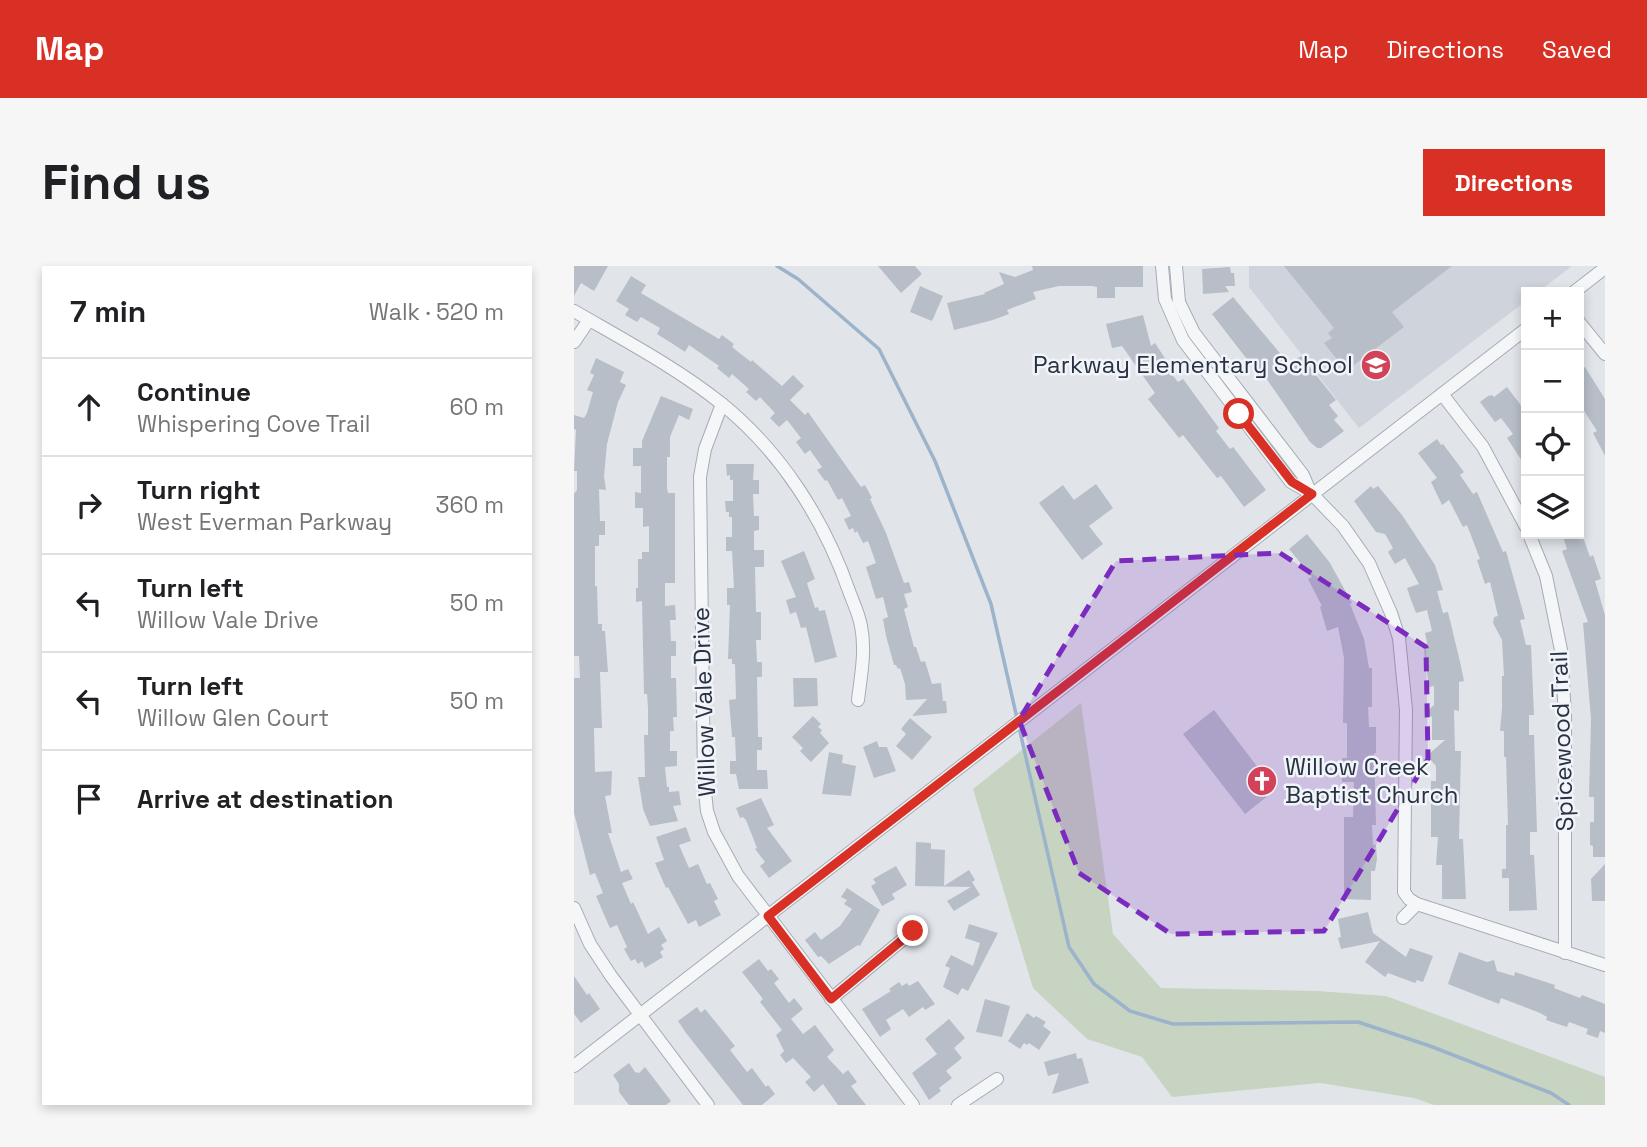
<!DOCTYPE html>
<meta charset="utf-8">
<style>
body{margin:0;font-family:"Space Grotesk",sans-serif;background:#f6f6f6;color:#202124}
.controls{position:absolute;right:21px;top:21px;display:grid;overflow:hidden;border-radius:0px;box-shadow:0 4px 10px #0003}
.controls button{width:63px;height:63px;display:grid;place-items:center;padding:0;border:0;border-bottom:2px solid #e0e0e0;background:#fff;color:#202124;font:35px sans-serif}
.stop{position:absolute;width:21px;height:21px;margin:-16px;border:5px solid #d93025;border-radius:50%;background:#fff}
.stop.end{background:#d93025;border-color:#fff;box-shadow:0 2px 7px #0008}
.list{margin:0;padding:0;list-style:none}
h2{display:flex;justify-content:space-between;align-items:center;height:91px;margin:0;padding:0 28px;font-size:30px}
h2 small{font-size:23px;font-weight:400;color:#757577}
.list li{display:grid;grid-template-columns:46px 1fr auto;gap:21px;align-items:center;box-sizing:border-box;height:98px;padding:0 28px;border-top:2px solid #e0e0e0}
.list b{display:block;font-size:26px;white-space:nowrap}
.list p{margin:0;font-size:23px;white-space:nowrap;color:#757577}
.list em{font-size:23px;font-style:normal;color:#757577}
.icon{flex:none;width:38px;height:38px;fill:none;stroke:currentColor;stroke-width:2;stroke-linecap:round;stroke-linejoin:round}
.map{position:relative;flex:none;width:1031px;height:839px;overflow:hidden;border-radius:0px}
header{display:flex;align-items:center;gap:42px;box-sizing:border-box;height:98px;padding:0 35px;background:#d93025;color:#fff}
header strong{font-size:33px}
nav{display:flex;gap:38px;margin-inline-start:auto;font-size:24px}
.intro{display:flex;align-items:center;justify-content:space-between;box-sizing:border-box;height:168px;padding:0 42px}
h1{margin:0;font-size:49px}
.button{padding:18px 32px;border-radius:0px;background:#d93025;color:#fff;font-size:24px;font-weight:700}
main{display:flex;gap:42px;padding:0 42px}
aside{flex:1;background:#fff;border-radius:0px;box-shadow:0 4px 10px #0003}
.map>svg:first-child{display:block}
</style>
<header>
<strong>Map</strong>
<nav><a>Map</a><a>Directions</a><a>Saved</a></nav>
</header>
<div class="intro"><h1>Find us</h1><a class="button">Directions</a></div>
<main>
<aside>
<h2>7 min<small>Walk · 520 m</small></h2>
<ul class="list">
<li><svg class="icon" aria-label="ahead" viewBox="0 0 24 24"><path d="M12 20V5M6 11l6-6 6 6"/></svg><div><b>Continue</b><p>Whispering Cove Trail</p></div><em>60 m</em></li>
<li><svg class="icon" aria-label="right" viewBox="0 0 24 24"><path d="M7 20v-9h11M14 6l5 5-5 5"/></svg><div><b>Turn right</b><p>West Everman Parkway</p></div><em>360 m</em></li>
<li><svg class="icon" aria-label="left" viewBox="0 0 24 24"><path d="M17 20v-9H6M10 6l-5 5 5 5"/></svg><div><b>Turn left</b><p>Willow Vale Drive</p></div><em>50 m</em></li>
<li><svg class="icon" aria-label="left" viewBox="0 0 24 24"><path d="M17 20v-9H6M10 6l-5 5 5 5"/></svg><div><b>Turn left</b><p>Willow Glen Court</p></div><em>50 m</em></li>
<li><svg class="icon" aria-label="arrive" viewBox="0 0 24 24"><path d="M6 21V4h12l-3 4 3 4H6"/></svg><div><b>Arrive at destination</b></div></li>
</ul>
</aside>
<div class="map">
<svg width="1031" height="839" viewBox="0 0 1031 839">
<rect width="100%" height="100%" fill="#e1e5ea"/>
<!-- built -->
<polygon fill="#cfd4dc" points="675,0 998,0 964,26 952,26 952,35 785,162 675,21"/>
<!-- green -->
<polygon fill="#c7d4c2" points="507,437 539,668 587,722 744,725 812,730 1031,811 1031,839 860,839 840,832 746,817 598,831 568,791 513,773 459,722 399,523"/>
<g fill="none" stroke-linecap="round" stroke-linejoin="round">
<!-- stream -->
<polyline stroke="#9bb3cb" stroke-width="3.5" points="203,0 224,13 305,83 361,195 417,338 495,681 520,718 556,745 599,758 784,756 856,780 977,827 995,839"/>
</g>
<!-- building -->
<g fill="#b8bec8">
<polygon points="0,0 34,0 20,25 7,17 0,30"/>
<polygon points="304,0 341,0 348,8 327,27"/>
<polygon points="458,0 569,0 569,21 541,21 541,32 523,32 523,21 518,20 485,20 459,26 462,33 433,44 435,48 419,54 380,64 373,37 411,28 410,27 430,18 425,6 441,11 459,4"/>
<polygon points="710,0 878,0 818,46 830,61 772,105 750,77 758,72 754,67 760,62"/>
<polygon points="656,1 657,7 660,7 661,20 651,20 655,26 629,28 628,3"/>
<polygon points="57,10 72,19 67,27 145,73 148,69 160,78 158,81 177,96 178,94 208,120 219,109 230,120 216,134 231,149 234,146 287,221 291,219 298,232 296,233 312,267 330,317 335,316 338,326 330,328 334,341 330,343 340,381 342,381 347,396 351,395 358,418 367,417 369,435 372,435 373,447 338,450 353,433 332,434 331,418 326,402 324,403 322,399 320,399 312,370 309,353 314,351 309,331 302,333 292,301 302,297 294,275 289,277 283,265 281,267 279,262 275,264 270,253 277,250 268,232 264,234 253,214 251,215 243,204 248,201 236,184 231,188 222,176 227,172 213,154 205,161 196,152 201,147 186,131 182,135 172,126 175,123 158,108 155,112 143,102 145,100 115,79 111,86 99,78 83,68 86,62 67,51 63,56 51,49 55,43 42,35"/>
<polygon points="346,20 369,30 358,55 336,46"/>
<polygon points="659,31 715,98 727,90 762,134 755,139 764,150 760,154 770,165 747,182 743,182 736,176 692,112 689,114 638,48"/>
<polygon points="569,49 577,80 581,77 594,97 590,99 604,116 609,113 645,162 642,165 656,183 659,181 692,224 670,241 647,210 643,212 609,169 605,172 574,133 581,127 548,80 538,82 532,58"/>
<polygon points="22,92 50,106 46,116 52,119 44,136 33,178 30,210 32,224 25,223 26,255 31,255 31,269 25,269 25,280 21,280 21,320 23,320 24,358 28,358 28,365 31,365 34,406 26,406 28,462 20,462 21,506 38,505 37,529 31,530 38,567 34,567 47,606 54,603 59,613 48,617 57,638 59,636 74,668 85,661 93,675 87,679 90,683 86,686 89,691 71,702 68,695 64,698 61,693 57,695 50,683 53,681 43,659 36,662 28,644 22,630 29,627 21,607 16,609 0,547 0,412 6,412 5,390 0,390 0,228 3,224 3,205 0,205 2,164 0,163 0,149 10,152 13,147 19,126 13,124 20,109 16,107"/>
<polygon points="1011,101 1031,133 1031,190 1019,167 1023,165 1005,137 1005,105"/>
<polygon points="933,121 952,146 952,201 933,172 939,168 927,152 921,156 906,136 914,130 918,129 920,131"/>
<polygon points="87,130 119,143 115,154 105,149 96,171 96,191 93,191 93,222 94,227 101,227 101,317 91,317 91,340 101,339 102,354 96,354 97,375 102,375 102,390 97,390 97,412 102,412 103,451 99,451 100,465 96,465 96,485 103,485 103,500 91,501 93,521 95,521 95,526 105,525 107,539 99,540 104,555 76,560 69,543 64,511 71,511 70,469 74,469 74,442 73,428 70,428 68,335 62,336 62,322 64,322 64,293 68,293 68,286 75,286 75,260 69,261 69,242 61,242 61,226 67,227 67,200 59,200 59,182 68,182 68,175"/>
<polygon points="863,173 867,179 869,178 890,206 886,209 899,228 903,226 929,286 932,285 951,353 946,354 952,379 957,379 960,449 955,449 955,469 960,469 963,566 956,566 956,589 960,589 963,644 935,645 935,612 928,612 928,603 932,603 932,559 934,559 932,491 930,491 930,465 926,465 928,442 928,410 930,410 928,374 919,357 920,351 924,350 916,316 911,318 903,294 906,293 893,259 889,261 875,234 868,239 857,216 863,212 844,187"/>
<polygon points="152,198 180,198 179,214 185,214 185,228 179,228 180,250 185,250 185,264 180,265 180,284 190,284 190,301 181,301 182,346 187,346 187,374 182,374 183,396 188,396 188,411 183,411 184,471 188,471 188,484 183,484 183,504 193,504 194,523 165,523 162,508 156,508 156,495 162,495 161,471 158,471 155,434 162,433 161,398 158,398 158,393 154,393 156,339 153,339 153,322 160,322 158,285 152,285 152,271 158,271 158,251 155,251 155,246 152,246 151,235 159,235 159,214 156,214 156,209 153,210"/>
<polygon points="522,218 539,242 515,260 529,278 508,294 465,237 489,219 500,234"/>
<polygon points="797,220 799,223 804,220 828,249 861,299 869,324 863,325 869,347 874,346 887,400 890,415 885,416 885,445 880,444 881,485 887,485 885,573 889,573 892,633 868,633 868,599 862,599 864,571 857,571 857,515 862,515 862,500 855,492 855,488 871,474 858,474 858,451 851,447 860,439 860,420 855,421 850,385 853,376 851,367 858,365 853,344 842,347 837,334 833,322 845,318 831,292 821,298 814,286 819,282 811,268 802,266 780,235"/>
<polygon points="733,268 756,297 778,337 776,338 790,373 795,402 798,402 798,441 794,441 795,461 802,461 802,487 800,487 802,559 798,559 799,579 802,579 803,593 801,605 797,605 797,634 770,633 770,551 779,551 780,516 768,516 768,492 773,492 773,457 769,457 770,392 764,361 753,365 746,341 748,340 734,313 738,311 715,283"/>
<polygon points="988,268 1008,268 1016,291 1019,289 1027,313 1021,315 1031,349 1031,591 1019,591 1019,580 1016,579 1016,556 1020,556 1020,531 1015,531 1017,453 1009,357 1014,356 988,285 993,283"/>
<polygon points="230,285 241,313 233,317 241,342 244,341 245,345 251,344 263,391 241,397 232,361 227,362 222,346 216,348 212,334 222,331 207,295"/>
<polygon points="219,412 243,412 244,440 220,441"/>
<polygon points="640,444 701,524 671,548 609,468"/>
<polygon points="239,450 247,458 244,461 248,464 246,467 255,477 237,496 226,485 229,482 218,471"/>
<polygon points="336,452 358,471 338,494 322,480 332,468 327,463"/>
<polygon points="303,475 305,481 313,481 322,505 300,512 289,481"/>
<polygon points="255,486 269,489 268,497 282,500 277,530 248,528"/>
<polygon points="187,532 200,559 193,562 218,595 195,612 186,600 191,596 181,583 183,582 172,554 169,551 166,552 162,542"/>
<polygon points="112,561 117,575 105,579 115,602 124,598 133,618 136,617 144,633 140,635 147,649 125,661 122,654 114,658 94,621 92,622 81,597 90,594 82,571"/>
<polygon points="342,576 357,577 357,583 371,584 370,620 395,604 401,614 398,616 406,629 380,645 373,635 397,621 341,620"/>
<polygon points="1031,598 1031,635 1018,635 1017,613"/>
<polygon points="322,600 333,619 318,628 321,633 308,640 297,620 302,617 299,613"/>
<polygon points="273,622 306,644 286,680 284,679 255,698 247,690 244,691 231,674 241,666 247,674 266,660 278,643 270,638 273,634 267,631"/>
<polygon points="794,646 799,667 832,691 836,682 859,690 849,716 843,714 841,717 814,707 811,711 791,696 806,675 767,683 764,672 767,671 764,653"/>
<polygon points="395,658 424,667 394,725 388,722 384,729 369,721 376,702 371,700 377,689 399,700 406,677 391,672"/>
<polygon points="885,686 913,696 920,694 923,705 940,710 941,706 981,719 980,722 1006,732 1008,729 1031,738 1031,767 1026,765 1024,772 1012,768 1014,763 995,756 993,761 972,754 973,751 966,747 927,732 925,738 874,718"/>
<polygon points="185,693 194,705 197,703 205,713 200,717 215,737 220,732 229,743 217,753 229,768 241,759 260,784 253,791 269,808 274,804 283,816 277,820 292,839 264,839 249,818 240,826 231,816 237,811 219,792 212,797 206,789 210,785 202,769 208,764 186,736 189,733 168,706"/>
<polygon points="0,710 13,729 15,727 26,743 7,757 0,748"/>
<polygon points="344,715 361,738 351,744 349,741 335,751 329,743 312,754 317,763 306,771 288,743 317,725 315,723 325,716 328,720 333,717 335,720"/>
<polygon points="411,733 436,740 428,771 402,766"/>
<polygon points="123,741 127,747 131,743 161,780 156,784 173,806 178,802 192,821 194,819 201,828 188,839 169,839 112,767 104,755"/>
<polygon points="453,747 460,752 462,750 472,756 469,760 477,766 465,784 455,777 453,779 450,777 446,783 434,775"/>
<polygon points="375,753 391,772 380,782 388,792 372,805 378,812 365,822 367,825 355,834 338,807 363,788 351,773"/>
<polygon points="502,787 503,793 508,792 515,817 478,828 485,807 474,810 470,796"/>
<polygon points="55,797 61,806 65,807 71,801 97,835 92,839 55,839 45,826 45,818 39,809"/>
</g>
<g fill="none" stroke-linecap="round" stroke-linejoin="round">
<!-- minor casing -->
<g stroke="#a6acb5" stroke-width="14">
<g id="minor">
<polyline points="588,0 591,33 609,74 717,216 738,228 769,260 795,297 817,347 825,372 832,444 830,626 835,633 843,638 1031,699"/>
<polyline points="602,0 605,36 620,67 729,209 737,228"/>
<polyline points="1000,26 1031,2"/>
<path d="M0,45C50,74 103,102 148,138C207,186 250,253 275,325C279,336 285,348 287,360C292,384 287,409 284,434"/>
<polyline points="1005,56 1031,88"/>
<polyline points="0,76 15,54"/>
<polyline points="868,128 909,181 952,261"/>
<polyline points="148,138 131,183 126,211 130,516 133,545 140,566 164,610 339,839"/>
<polyline points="955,268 972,310 987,384 991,450 991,687"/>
<polyline points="0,642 16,678 37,710 134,839"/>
<polyline points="829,652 843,638"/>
<polyline points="257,733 339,665"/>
<polyline points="0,800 952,63"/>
<polyline points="384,839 423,813"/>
</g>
</g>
<!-- minor -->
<use href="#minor" stroke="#f4f6f8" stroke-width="12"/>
</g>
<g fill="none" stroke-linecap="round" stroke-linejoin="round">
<!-- route -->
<polyline stroke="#d93025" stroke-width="9" points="339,665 257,733 194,650 738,228 718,216 665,148"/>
</g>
<!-- marked area -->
<path fill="#7b2cbf" fill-opacity="0.2" stroke="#7b2cbf" stroke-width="5" stroke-dasharray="14 9" stroke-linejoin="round" d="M706,287L852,381L854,493L750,665L597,668L505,607L445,454L542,295Z"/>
<!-- icons -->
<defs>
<g id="school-disc" transform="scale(1.575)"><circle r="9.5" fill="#d24359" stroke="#f1f4f8"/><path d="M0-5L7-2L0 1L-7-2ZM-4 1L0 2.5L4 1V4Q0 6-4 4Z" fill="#fff"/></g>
<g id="church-disc" transform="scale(1.575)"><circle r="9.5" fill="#d24359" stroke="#f1f4f8"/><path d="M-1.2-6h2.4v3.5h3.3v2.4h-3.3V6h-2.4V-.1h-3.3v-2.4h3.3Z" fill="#fff"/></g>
</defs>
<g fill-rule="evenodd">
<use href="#school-disc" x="802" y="99"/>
<use href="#church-disc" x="688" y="515"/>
</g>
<g text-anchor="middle" stroke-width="5" stroke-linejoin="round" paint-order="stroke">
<!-- poi labels -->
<g font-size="24" fill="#293243" stroke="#f1f4f8" text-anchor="end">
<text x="779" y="107">Parkway Elementary School</text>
<text x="711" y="509" text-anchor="start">Willow Creek<tspan x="711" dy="28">Baptist Church</tspan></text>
</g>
<!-- street labels -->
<g font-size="24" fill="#293243" stroke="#f1f4f8">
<text transform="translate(130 436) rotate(-92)" y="8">Willow Vale Drive</text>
<text transform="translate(988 475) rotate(-92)" y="8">Spicewood Trail</text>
</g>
</g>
</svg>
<div class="controls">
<button>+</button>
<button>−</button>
<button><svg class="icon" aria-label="locate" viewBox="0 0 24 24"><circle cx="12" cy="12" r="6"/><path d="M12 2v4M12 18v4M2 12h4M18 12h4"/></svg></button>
<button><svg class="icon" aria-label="layers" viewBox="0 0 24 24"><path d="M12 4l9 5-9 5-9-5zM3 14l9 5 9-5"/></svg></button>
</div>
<div class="stop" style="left:665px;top:148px"></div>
<div class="stop end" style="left:339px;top:665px"></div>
</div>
</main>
